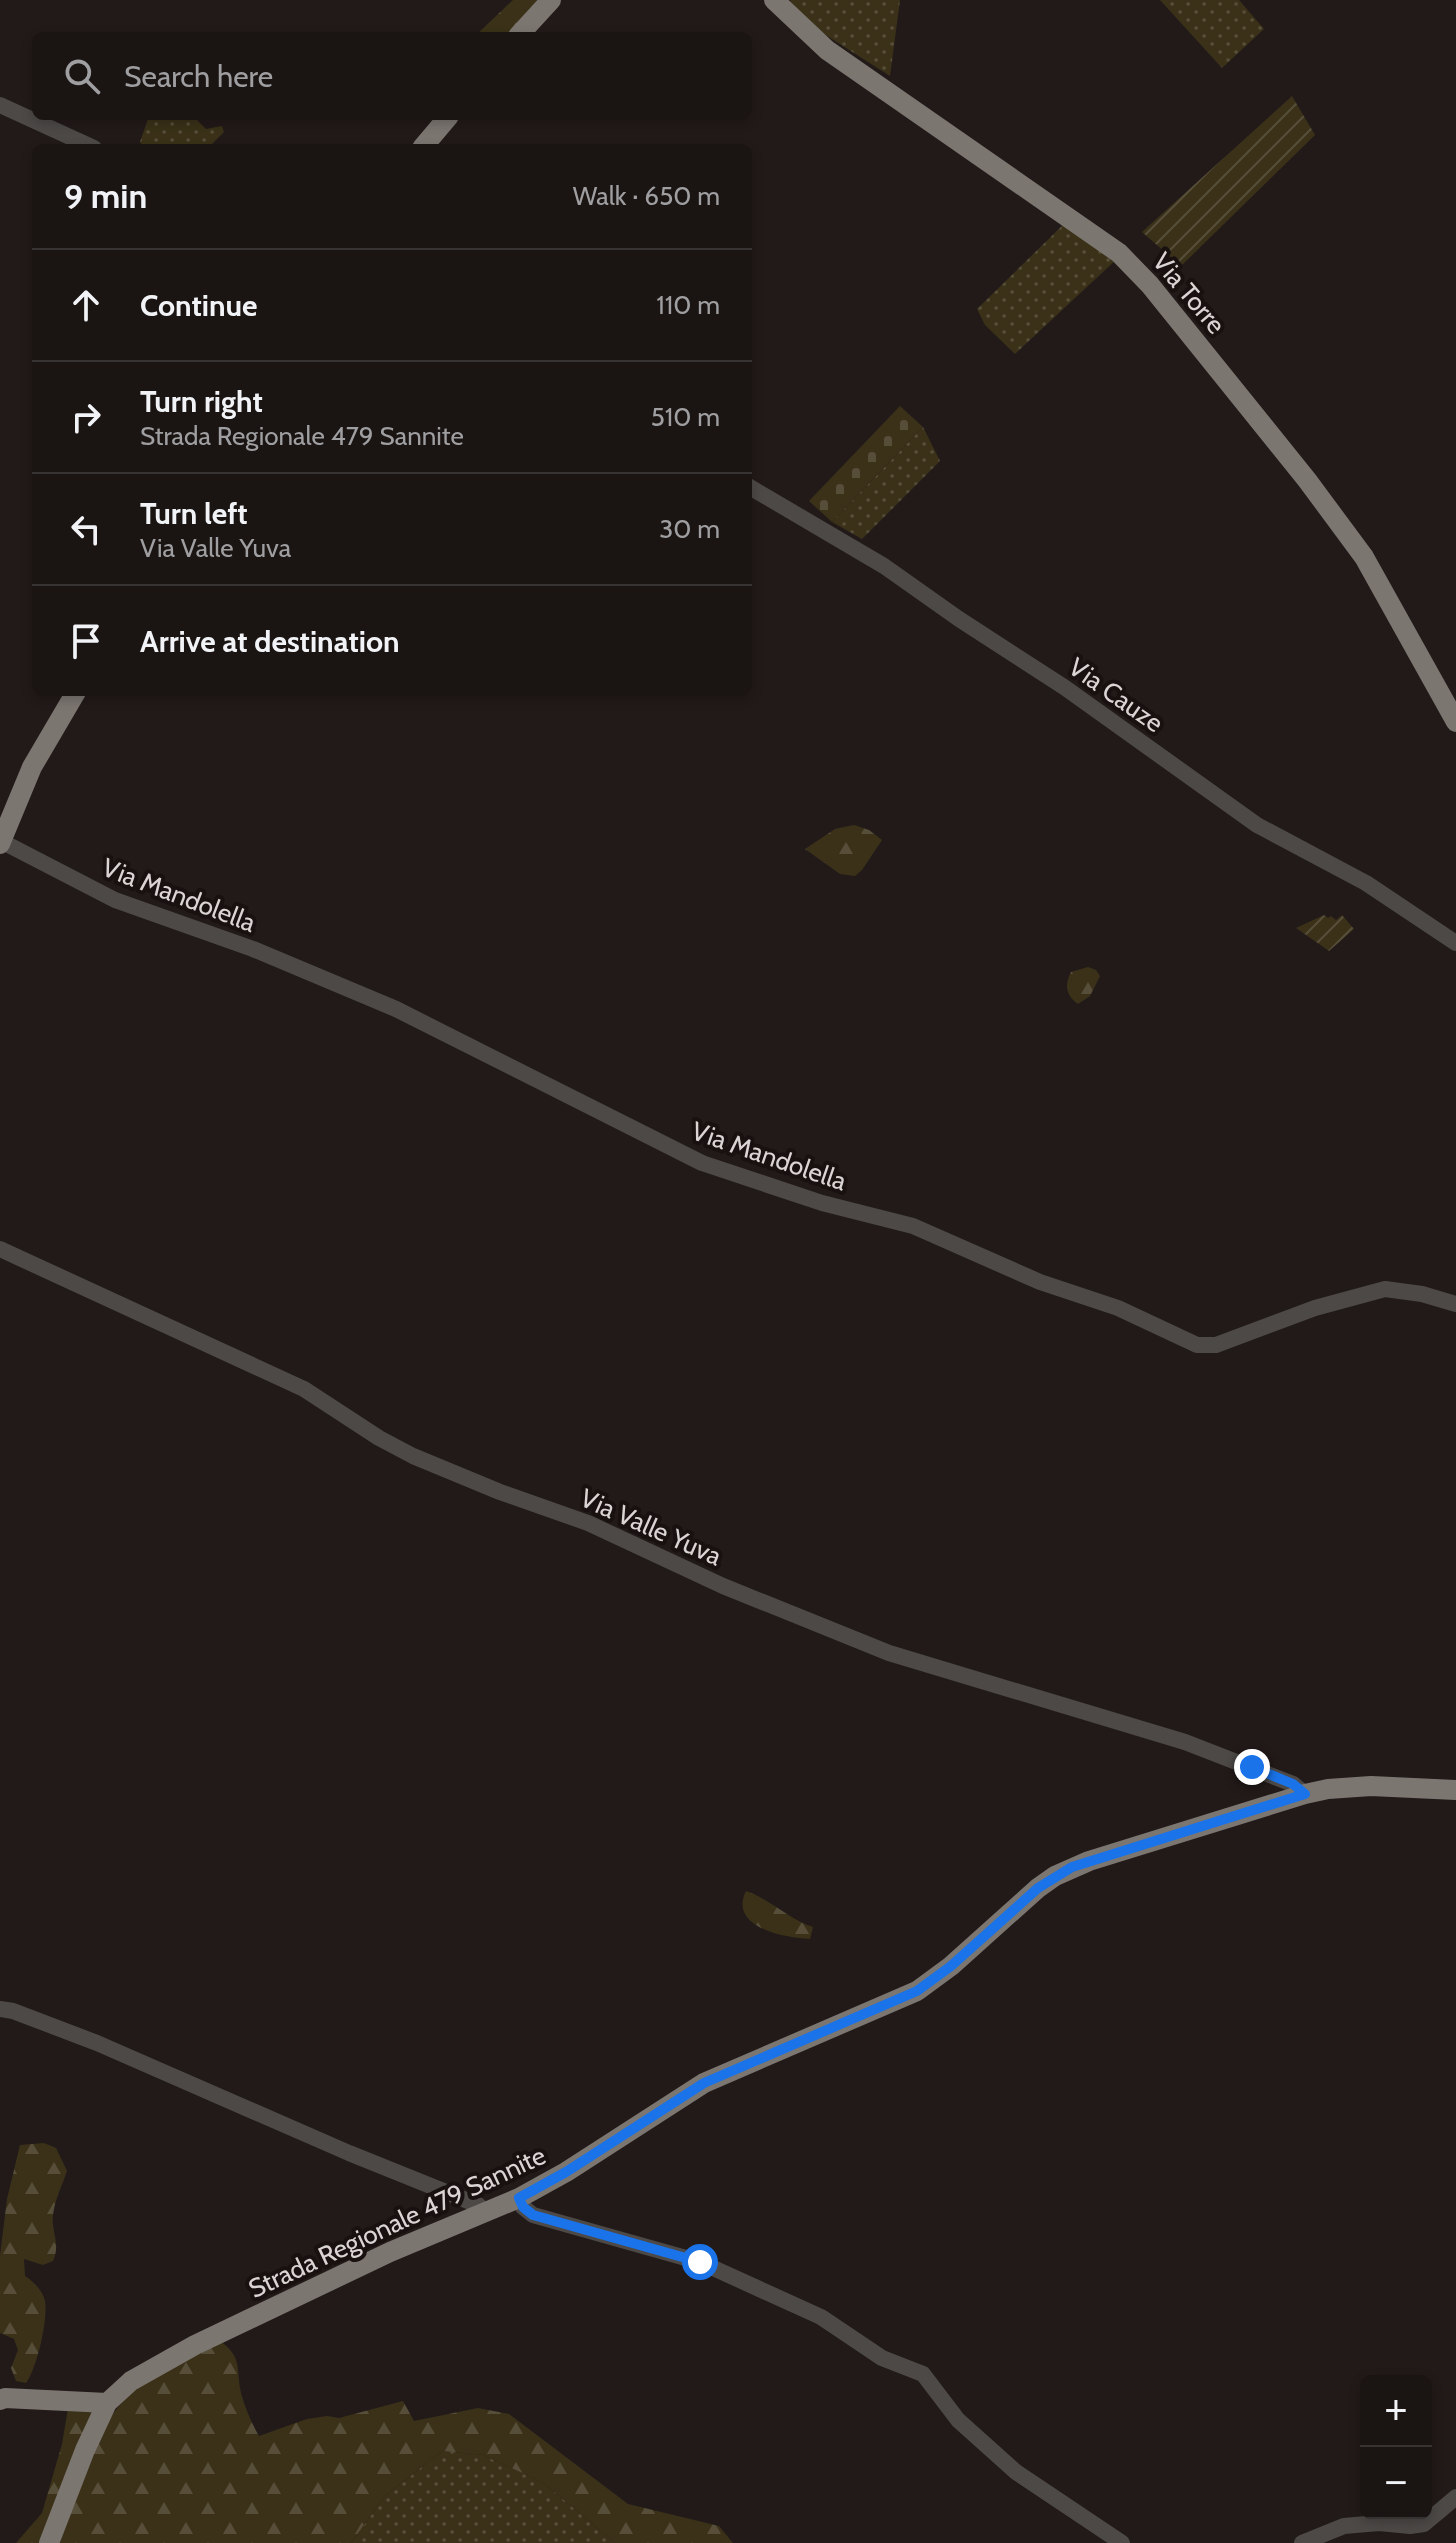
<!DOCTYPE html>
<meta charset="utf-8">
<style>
body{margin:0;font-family:Cabin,sans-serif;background:#272121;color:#f1f3f6}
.controls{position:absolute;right:24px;bottom:24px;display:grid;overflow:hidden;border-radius:12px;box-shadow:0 4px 12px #0003}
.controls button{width:72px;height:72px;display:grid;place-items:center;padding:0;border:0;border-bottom:2px solid #383333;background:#1a1413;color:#f1f3f6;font:40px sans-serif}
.stop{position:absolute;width:24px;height:24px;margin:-18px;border:6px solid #1a73e8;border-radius:50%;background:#fff}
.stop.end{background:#1a73e8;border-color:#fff;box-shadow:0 2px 8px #0008}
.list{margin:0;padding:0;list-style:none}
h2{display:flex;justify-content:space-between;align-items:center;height:104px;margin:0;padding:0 32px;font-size:34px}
h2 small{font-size:26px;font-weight:400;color:#9f9ea0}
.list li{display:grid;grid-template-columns:52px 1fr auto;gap:24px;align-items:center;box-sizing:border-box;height:112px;padding:0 32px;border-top:2px solid #383333}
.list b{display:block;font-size:30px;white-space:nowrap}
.list p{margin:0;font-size:26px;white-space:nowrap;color:#9f9ea0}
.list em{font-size:26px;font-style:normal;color:#9f9ea0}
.icon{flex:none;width:44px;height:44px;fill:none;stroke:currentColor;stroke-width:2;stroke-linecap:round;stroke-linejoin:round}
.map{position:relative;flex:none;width:1456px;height:2543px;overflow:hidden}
.search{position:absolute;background:#1a1413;box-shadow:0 4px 12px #0003;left:32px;top:32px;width:720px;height:88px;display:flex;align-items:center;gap:20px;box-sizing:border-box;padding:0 28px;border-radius:12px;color:#9f9ea0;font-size:30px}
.panel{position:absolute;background:#1a1413;box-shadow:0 4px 12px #0003;left:32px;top:144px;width:720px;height:552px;border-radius:12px}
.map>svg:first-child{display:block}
</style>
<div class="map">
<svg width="1456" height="2543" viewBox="0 0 1456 2543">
<defs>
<pattern id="grass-dots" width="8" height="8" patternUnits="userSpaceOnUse" patternTransform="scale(2)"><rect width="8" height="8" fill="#3a3118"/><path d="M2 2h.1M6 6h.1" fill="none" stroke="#564e39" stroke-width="1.8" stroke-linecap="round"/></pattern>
<pattern id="forest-firs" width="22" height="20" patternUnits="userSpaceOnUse" patternTransform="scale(2)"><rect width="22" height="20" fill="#3a3118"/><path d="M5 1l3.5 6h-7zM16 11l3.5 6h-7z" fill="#564e39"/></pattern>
<pattern id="cemetery-stones" width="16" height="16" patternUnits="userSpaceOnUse" patternTransform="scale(2)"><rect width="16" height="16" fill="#3a3118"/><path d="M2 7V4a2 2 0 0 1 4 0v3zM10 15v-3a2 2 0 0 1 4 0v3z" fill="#564e39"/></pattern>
<pattern id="garden-furrows" width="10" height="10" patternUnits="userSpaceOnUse" patternTransform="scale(2)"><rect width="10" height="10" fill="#3a3118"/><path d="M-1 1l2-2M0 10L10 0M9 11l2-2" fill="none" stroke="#564e39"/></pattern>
</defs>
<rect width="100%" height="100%" fill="#221a19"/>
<!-- grass -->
<g fill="url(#grass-dots)">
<polygon points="791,0 900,0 890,76 821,32 789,2"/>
<polygon points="1160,0 1239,0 1264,29 1222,68"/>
<polygon points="149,116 193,116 206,129 222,126 224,132 208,148 144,148 140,142"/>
<polygon points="1068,220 1118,258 1015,354 985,325 977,309"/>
<polygon points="923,427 940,461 862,539 832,522"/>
<polygon points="442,2451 483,2455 544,2483 615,2543 351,2543 385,2496"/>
</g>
<!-- forest -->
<g fill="url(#forest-firs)">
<polygon points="513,0 545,0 513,36 475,36"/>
<polygon points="854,825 869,830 882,840 862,870 855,876 840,874 805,849 835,829"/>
<path d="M1088,967L1096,970L1100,976L1090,996L1078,1004C1066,996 1064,985 1071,972Z"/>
<path d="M746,1891C770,1899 788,1919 813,1927L810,1939C784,1938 728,1927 746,1891Z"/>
<path d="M44,2143L56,2148L67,2171C62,2186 55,2199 53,2215C51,2232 61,2244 53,2261L43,2265L24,2259L25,2276C34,2282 43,2291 45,2301C48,2320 37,2368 26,2383L16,2381L11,2368L18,2350L14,2339L0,2333V2256L7,2199L20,2145Z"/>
<path d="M220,2341C243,2357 236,2370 241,2393C245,2408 251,2422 259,2436L307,2419L327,2416L339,2418L403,2401L414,2421L478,2408L509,2414L628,2504L719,2526L733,2543H615L544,2483L483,2455L442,2451L385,2496L351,2543H60C78,2491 91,2427 135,2390C155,2372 195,2355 220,2341Z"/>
<polygon points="69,2403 96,2412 40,2543 16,2543 42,2513 62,2444"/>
</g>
<!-- cemetery -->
<polygon fill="url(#cemetery-stones)" points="900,406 923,427 832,522 809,501"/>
<!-- garden -->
<g fill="url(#garden-furrows)">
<polygon points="1292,96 1315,135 1181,266 1142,232"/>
<polygon points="1324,915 1328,918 1331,916 1336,920 1342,915 1354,929 1329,951 1296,928"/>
</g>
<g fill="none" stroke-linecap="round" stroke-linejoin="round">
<!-- minor -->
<g stroke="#4c4947" stroke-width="16">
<polyline points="0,105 94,148"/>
<polyline points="748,486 884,566 959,619 1064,687 1257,825 1366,883 1456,943"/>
<polyline points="1,841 115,900 253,949 396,1009 702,1163 822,1203 913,1226 1040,1282 1118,1308 1197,1345 1216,1345 1315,1308 1385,1289 1422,1294 1456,1304"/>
<polyline points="0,1249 304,1389 379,1438 413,1456 500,1492 588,1523 723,1586 889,1653 1185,1742 1293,1784 1305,1794"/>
<polyline points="0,2009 13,2011 97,2043 349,2153 478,2205 486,2212"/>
<polyline points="519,2198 523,2207 533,2215 700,2262 821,2317 882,2358 923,2374 958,2420 1016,2472 1122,2543"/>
<polyline points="1302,2543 1344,2526 1379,2523 1410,2526 1424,2524 1456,2497"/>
</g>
<!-- major -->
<g stroke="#7c7671" stroke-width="20">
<polyline points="774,0 827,50 1119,253 1150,285 1307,480 1364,557 1456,722"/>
<polyline points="518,36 551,0"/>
<polyline points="422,148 449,116"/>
<polyline points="0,844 32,767 76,692"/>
<polyline points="0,2400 5,2398 107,2403"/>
<polyline points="49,2543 85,2450 107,2403 131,2381 195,2345 390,2252 519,2198 566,2172 704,2083 917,1991 951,1966 1038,1888 1055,1876 1089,1861 1305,1794 1328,1789 1371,1786 1456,1790"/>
</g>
</g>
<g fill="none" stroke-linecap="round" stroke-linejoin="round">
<!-- route -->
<polyline stroke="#1a73e8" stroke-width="10" points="700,2262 533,2215 523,2207 519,2198 566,2172 704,2083 917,1991 951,1966 1038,1888 1072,1867 1305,1794 1293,1784 1252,1767"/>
</g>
<g text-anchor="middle" stroke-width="8" stroke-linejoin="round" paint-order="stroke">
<!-- street labels -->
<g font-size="26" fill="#dad5d4" stroke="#181110">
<text transform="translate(1189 293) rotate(50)" y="9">Via Torre</text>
<text transform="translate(1116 695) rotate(35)" y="9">Via Cauze</text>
<text transform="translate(179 895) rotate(21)" y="9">Via Mandolella</text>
<text transform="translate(769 1156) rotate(19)" y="9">Via Mandolella</text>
<text transform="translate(651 1527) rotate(24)" y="9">Via Valle Yuva</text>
<text transform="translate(397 2222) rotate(-25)" y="9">Strada Regionale 479 Sannite</text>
</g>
</g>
</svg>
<div class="controls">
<button>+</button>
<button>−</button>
</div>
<div class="stop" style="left:700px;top:2262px"></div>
<div class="stop end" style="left:1252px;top:1767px"></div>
<div class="search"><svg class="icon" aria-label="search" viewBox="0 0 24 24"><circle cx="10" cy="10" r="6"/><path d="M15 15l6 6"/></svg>Search here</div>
<section class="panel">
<h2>9 min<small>Walk · 650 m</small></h2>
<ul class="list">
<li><svg class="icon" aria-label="ahead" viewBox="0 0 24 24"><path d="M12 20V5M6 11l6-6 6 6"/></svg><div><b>Continue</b></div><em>110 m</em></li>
<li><svg class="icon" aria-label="right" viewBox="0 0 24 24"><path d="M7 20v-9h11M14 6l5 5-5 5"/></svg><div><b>Turn right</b><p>Strada Regionale 479 Sannite</p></div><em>510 m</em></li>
<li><svg class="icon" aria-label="left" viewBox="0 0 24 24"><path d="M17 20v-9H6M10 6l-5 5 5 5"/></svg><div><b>Turn left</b><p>Via Valle Yuva</p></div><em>30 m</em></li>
<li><svg class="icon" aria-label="arrive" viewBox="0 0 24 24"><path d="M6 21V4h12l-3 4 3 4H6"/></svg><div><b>Arrive at destination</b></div></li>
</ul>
</section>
</div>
